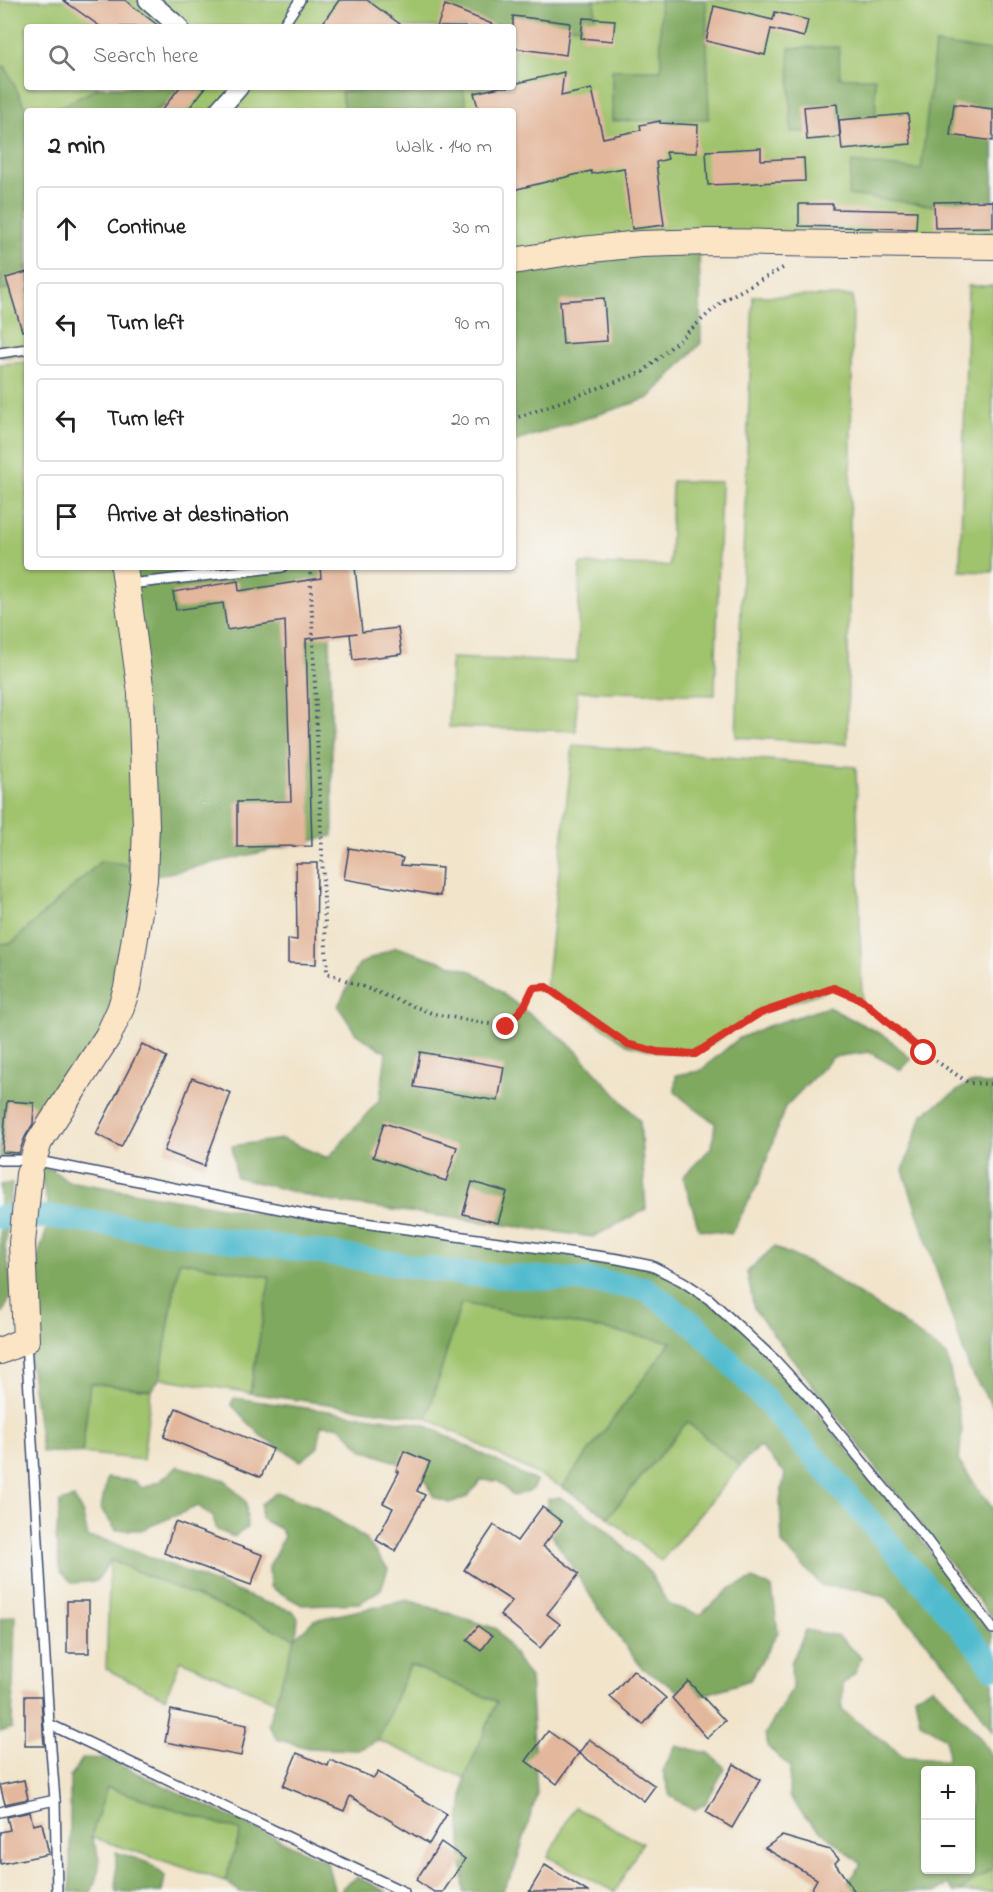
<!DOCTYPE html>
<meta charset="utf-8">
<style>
body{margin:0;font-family:"Indie Flower",sans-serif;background:#f6f6f6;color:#202124}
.controls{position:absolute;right:18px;bottom:18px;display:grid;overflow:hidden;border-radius:6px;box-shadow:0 2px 4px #0004}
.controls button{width:54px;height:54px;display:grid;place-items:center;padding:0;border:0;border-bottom:2px solid #e0e0e0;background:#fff;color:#202124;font:30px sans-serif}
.stop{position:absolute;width:18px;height:18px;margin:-14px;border:4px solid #d93025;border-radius:50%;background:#fff}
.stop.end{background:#d93025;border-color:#fff;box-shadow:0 2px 6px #0008}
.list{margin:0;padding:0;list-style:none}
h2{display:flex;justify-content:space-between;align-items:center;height:78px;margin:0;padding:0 24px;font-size:26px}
h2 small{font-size:20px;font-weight:400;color:#757577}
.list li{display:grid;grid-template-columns:39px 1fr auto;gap:18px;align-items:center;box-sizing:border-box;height:84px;margin:0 12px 12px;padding:0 12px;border:2px solid #e0e0e0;border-radius:6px}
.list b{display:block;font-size:22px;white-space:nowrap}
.list em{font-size:20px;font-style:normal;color:#757577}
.icon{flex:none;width:33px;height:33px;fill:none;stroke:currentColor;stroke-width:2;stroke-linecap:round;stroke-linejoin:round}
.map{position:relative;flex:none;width:993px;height:1892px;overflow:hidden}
.search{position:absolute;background:#fff;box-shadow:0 2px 4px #0004;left:24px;top:24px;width:492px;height:66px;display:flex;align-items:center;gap:15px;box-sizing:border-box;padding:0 21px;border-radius:6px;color:#757577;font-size:22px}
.panel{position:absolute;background:#fff;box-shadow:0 2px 4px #0004;left:24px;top:108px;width:492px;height:462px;border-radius:6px}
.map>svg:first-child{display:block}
</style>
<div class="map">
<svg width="993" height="1892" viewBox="0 0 993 1892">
<rect width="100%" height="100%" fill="#f6f6f2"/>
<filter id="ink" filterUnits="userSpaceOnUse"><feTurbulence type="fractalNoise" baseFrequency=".0167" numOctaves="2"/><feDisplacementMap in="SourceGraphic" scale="12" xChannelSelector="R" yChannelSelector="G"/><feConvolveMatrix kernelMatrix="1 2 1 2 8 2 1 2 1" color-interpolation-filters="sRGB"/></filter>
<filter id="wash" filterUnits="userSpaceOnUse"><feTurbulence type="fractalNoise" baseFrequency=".008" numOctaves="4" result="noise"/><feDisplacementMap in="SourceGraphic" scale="24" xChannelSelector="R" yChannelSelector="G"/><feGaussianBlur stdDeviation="1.35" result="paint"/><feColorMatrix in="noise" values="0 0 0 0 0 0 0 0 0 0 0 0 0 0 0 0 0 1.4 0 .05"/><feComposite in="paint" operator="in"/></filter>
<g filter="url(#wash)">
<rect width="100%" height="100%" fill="#f1e4cb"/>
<!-- green -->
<g fill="#a0c36d" stroke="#5e7966" stroke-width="1.5" fill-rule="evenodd">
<path d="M0,0H993V247L818,244L513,265V111H27V356L0,357ZM27,27H513V87H27Z"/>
<polygon points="968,286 993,286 993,572 960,571"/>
<polygon points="753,296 853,296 847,744 736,737"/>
<polygon points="27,362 27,567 123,567 145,877 101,861 12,943 0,944 0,364"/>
<polygon points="672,481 721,482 715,695 577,691 576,731 449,727 451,658 577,662 580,564 670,566"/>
<polygon points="573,745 856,767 862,1001 834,988 758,1014 695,1054 659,1052 627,1044 546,987"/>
<polygon points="179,1261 270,1277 250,1393 160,1378"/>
<polygon points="461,1303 672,1342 562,1487 427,1418"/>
<polygon points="90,1383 151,1390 143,1460 82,1453"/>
<polygon points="687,1422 740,1466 661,1561 608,1517"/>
<polygon points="110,1560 296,1638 276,1702 181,1660 165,1698 106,1669"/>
<polygon points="410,1665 498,1702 465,1778 378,1740"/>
<polygon points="107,1787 241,1831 225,1881 91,1837"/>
<polygon points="574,1807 642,1843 615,1892 548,1857"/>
<polygon points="993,1868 993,1892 959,1892"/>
</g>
<!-- forest -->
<g fill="#80a960" stroke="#4e6c5f" stroke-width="1.5" fill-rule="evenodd">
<polygon points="448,0 595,0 595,27 448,23"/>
<polygon points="660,0 706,0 709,119 612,121 612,70 661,70"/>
<polygon points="935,44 993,51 993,213 848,195 852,162 921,170"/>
<polygon points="839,47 840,78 875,78 876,130 791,132 789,48"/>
<polygon points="5,66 27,111 27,278 0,292 0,69"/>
<polygon points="100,87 190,87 192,92 153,111 52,111"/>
<polygon points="377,87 463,87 467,111 344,111 341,92"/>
<polygon points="699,242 701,343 649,398 513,442 513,265"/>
<polygon points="130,567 329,567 333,836 151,877 127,1003 37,1158 67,1181 318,1223 628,1258 688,1282 742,1326 807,1400 923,1542 993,1635 993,1732 956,1675 887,1598 862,1590 822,1586 782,1544 780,1501 785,1473 759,1446 740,1466 687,1422 608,1517 562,1487 671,1342 461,1303 427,1418 250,1393 270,1277 179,1261 160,1378 151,1390 90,1383 82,1453 42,1452 27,1342 24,1299 51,1217 36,1158 0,1166 0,944 12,943 101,861 125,864 144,877"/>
<polygon points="396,947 474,972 572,1046 640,1121 646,1209 593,1237 328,1201 236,1177 232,1146 282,1139 328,1158 380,1099 386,1052 356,1034 338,1006 359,964"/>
<polygon points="828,1007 887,1037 911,1059 901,1070 869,1052 833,1057 785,1107 759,1182 731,1234 699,1229 683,1177 712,1147 715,1123 694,1108 675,1092 676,1075 700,1071 738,1039 765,1027"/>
<polygon points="969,1083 993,1084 993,1407 970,1371 903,1170 923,1114"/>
<polygon points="12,1183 5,1248 13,1293 0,1317 0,1185"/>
<polygon points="774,1247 817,1267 899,1320 947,1356 962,1428 959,1462 993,1509 993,1619 754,1309 747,1272"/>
<polygon points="234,1398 423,1424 536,1481 532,1490 514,1496 498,1481 481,1480 467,1497 449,1503 434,1497 419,1470 363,1450 340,1426 321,1425 318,1447 301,1461 261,1436 231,1404"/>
<polygon points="178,1466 225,1480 246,1502 247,1527 234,1537 217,1530 213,1517 198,1506 141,1530 116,1530 101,1509 107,1478 134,1481 142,1488 158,1482"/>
<polygon points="277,1492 315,1506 364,1537 388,1569 381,1589 360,1603 302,1605 270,1587 269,1567 284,1536 280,1529 261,1519 261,1504"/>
<polygon points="560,1497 602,1526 650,1573 668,1604 700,1615 731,1588 753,1579 772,1588 778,1632 750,1680 691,1699 642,1668 602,1614 543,1521 548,1499"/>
<polygon points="74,1498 82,1512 88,1537 112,1542 261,1601 293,1611 298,1618 296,1637 314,1620 408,1600 497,1629 530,1678 537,1794 515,1868 502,1892 464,1892 460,1822 465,1778 497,1702 410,1665 378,1740 358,1750 308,1748 277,1739 268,1724 295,1638 110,1560 97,1581 73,1583 61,1572 56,1541 60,1502"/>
<polygon points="15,1615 12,1728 0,1732 0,1619"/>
<path d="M806,1630L838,1636L861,1657L856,1672L843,1684L842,1710L906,1758L948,1760L946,1738L920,1722L915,1696L933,1687L979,1736L993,1758V1868L959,1892H954L948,1884L936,1892H840L861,1864L806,1818L789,1796L790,1767L769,1748L765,1734L792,1689L791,1663ZM926,1770H970V1870H926Z"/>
<polygon points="675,1746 709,1753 725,1768 705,1804 694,1810 670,1796 663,1771"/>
<path d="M83,1758L107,1759L327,1862L334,1889L333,1892H240L225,1881L241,1831L107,1787L91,1837C103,1861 101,1867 91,1892H70V1777Z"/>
<polygon points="116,1852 149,1863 165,1876 162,1892 116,1892"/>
<polygon points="357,1877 387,1892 341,1892 343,1887"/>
</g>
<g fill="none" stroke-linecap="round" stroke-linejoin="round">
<!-- canal -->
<polyline stroke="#51bbce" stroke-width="24" points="0,1217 51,1217 317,1252 464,1274 591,1281 644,1288 697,1327 761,1395 984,1654 993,1668"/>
</g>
<g id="blocks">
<!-- building -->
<g fill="#e3b79c">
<polygon points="63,0 125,0 160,27 101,27"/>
<polygon points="339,0 367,0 404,27 320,27"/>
<polygon points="445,5 497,26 497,27 437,27"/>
<polygon points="714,6 773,20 775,12 808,20 804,37 771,29 765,55 706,41"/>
<polygon points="513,16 570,23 566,55 513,48"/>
<polygon points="583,18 615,20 613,41 581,38"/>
<polygon points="564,72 561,96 592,89 603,138 641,130 640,125 660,121 660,123 698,125 697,153 666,152 668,159 656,162 664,225 632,229 624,168 592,174 591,171 513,190 513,111 479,111 474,93 500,87 513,87 513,84"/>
<polygon points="180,87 206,87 187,111 161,111"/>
<polygon points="837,104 840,137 807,140 804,107"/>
<polygon points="954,104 993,109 993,141 950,135"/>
<polygon points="908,114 911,144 842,150 839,120"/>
<polygon points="761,148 761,160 804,158 805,181 708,185 706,151"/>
<polygon points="993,201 993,227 935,228 934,202"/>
<polygon points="799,204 833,204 833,209 917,211 916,229 799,226"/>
<polygon points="27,272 27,330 22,331 6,278"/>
<polygon points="604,298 607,341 563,344 560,301"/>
<polygon points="320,567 355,567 362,632 398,628 402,654 353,660 350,634 357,633 306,639 312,846 237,847 237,802 291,801 285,621 227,630 223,603 176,610 173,592 238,581 239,591 321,578"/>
<polygon points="349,848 403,858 401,865 442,868 440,896 344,879"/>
<polygon points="296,863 317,863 316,964 288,963 288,939 297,940"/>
<polygon points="142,1044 167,1057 121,1147 96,1134"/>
<polygon points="420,1052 504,1067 498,1101 414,1087"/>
<polygon points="192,1078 231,1093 204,1166 164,1151"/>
<polygon points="7,1101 34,1103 33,1124 25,1137 19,1153 2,1152"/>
<polygon points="384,1123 457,1147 446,1181 373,1157"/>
<polygon points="472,1182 507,1192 498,1223 463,1214"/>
<polygon points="176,1408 273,1449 261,1477 164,1437"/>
<polygon points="404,1451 430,1462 417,1491 425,1495 395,1551 376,1540 393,1508 383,1503 399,1472 396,1471"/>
<polygon points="542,1507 562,1522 543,1546 579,1574 547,1614 560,1624 540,1648 500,1615 512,1601 464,1570 494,1525 517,1541"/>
<polygon points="175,1522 263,1555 251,1585 164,1553"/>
<rect x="67" y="1601" width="22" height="52"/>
<polygon points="478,1626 492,1636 481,1651 467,1640"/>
<polygon points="633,1670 666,1698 643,1725 610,1697"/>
<polygon points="688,1681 725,1721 707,1738 672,1698"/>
<polygon points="25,1696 41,1696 44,1746 25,1746"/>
<polygon points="171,1710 247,1725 241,1756 165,1742"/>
<polygon points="548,1731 579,1753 557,1784 526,1761"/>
<polygon points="589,1739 655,1786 644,1801 579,1753"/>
<polygon points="297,1753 328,1766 330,1760 374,1778 378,1772 447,1814 429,1844 350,1796 344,1811 283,1786"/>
<polygon points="734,1764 760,1780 732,1828 706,1812"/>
<polygon points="24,1780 28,1799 5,1804 0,1785"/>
<polygon points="30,1812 33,1825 42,1823 49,1854 0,1864 0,1832 10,1830 7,1817"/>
<polygon points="782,1836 830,1850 839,1859 835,1863 855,1892 810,1892 817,1879 765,1848"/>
<polygon points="441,1842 465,1859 443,1892 434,1892 416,1880"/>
<polygon points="545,1865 588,1892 529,1892"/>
</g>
</g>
</g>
<g filter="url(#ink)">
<use href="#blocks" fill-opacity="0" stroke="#3b4a6e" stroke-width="1.5"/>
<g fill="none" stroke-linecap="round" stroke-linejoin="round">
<!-- lane casing -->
<g stroke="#3b4a6e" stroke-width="12">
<g id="lane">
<polyline points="282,27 300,0"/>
<polyline points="0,353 27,349"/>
<polyline points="129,584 282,567"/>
<polyline points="0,1160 33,1160 315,1216 618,1259 652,1266 682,1281 709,1299 775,1360 811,1399 926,1539 993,1629"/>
<polyline points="26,1342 49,1724 55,1800 57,1892"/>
<polyline points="49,1724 404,1892"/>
<polyline points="0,1812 55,1800"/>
</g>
</g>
<!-- street casing -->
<g stroke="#3b4a6e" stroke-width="21">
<g id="street">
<polyline points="148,0 179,27"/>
<polyline points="218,111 239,87"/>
</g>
</g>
<!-- secondary casing -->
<g stroke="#3b4a6e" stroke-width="28">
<g id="secondary">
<polyline points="513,261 582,250 640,244 709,242 993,246"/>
<polyline points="33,1160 39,1142 108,1036 120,1010 127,988 144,880 146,825 141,693 124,567"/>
<polyline points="0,1351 26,1340 22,1243 29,1174"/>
</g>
</g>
<!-- path -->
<g stroke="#3b4a6e" stroke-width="4" stroke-dasharray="1.5 4.5" stroke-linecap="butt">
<polyline points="513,419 643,372 724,300 783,268"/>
<polyline points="310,567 327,973 434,1014 506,1027 525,1005 533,988 546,987 627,1044 659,1052 695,1054 758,1014 834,988 862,1001 924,1053 969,1083 993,1084"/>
</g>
<!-- lane -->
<use href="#lane" stroke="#fff" stroke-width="9"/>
<!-- street -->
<use href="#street" stroke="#fff" stroke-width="18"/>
<!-- secondary -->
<use href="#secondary" stroke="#fce5c4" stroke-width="26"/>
</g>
</g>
<g fill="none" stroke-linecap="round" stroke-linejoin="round" filter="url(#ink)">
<!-- route -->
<polyline stroke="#d93025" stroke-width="8" points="506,1027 525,1005 533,988 546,987 627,1044 658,1052 695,1054 758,1014 834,988 862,1000 924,1053"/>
</g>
</svg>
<div class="controls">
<button>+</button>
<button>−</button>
</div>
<div class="stop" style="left:924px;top:1053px"></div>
<div class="stop end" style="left:506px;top:1027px"></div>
<div class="search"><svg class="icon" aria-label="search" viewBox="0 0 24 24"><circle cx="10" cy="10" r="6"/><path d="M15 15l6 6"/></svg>Search here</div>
<section class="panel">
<h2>2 min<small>Walk · 140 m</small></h2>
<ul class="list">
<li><svg class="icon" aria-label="ahead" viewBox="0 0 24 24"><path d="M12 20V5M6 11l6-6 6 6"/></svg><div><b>Continue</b></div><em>30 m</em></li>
<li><svg class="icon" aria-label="left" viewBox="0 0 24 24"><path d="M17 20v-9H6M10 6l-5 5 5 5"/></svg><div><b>Turn left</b></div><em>90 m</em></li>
<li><svg class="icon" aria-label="left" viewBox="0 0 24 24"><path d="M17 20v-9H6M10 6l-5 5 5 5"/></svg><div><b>Turn left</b></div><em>20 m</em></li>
<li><svg class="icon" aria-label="arrive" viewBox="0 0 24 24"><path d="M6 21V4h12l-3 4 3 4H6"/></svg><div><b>Arrive at destination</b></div></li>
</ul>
</section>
</div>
